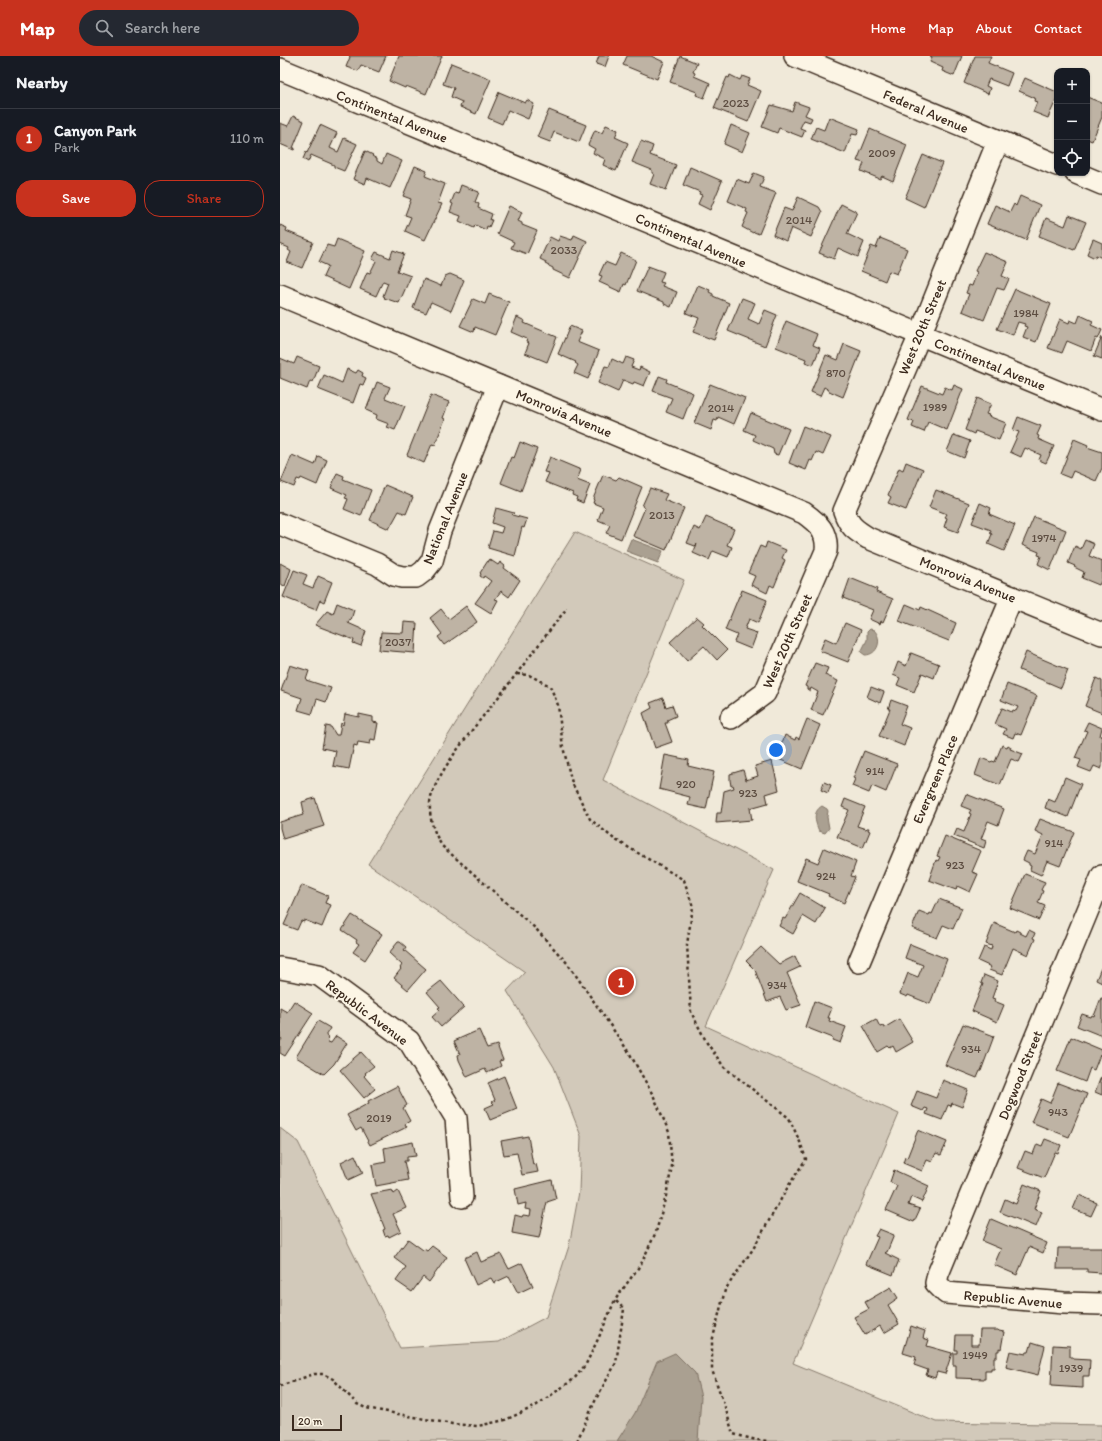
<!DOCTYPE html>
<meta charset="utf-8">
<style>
body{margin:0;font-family:Itim,sans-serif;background:#242831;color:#f1f3f6}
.controls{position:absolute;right:12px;top:12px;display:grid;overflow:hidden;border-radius:8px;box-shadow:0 1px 3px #0004}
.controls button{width:36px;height:36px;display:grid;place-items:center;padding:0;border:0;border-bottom:1px solid #363941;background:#171b24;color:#f1f3f6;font:20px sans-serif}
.scale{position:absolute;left:12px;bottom:10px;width:50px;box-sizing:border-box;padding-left:4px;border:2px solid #3b2a1e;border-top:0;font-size:11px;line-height:14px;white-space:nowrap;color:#3b2a1e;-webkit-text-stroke:3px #fcf5e5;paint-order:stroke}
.you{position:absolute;left:496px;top:694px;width:14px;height:14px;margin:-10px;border:3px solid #fff;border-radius:50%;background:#1a73e8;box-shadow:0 0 0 6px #1a73e833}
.badge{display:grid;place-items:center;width:26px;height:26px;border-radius:50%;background:#c8321e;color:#fff;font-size:13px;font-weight:700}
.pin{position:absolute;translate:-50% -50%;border:2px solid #fff;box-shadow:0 1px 4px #0006}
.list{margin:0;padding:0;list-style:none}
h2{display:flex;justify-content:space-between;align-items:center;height:52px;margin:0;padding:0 16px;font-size:17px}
h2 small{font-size:13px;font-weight:400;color:#9ea1a6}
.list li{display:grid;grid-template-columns:26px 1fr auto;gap:12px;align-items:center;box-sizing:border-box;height:60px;padding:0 16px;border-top:1px solid #363941}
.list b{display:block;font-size:15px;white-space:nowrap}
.list p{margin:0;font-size:13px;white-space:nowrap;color:#9ea1a6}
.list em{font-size:13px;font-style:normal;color:#9ea1a6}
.actions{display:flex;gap:8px;padding:12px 16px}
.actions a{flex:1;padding:9px 0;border:1px solid #c8321e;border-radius:16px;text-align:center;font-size:14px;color:#c8321e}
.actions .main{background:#c8321e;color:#fff}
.icon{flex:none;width:22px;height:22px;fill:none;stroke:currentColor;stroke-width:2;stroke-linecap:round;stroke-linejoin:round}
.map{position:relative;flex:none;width:822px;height:1385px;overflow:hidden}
header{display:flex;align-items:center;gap:24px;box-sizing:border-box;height:56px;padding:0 20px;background:#c8321e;color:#fff}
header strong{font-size:19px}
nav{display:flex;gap:22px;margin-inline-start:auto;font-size:14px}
.search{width:280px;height:36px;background:#242831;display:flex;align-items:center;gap:10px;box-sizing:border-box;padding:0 14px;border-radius:22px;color:#9ea1a6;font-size:15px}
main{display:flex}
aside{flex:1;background:#171b24}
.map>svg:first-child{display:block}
</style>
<header>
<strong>Map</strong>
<div class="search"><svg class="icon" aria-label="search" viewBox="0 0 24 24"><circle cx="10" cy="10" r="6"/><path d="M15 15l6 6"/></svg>Search here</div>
<nav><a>Home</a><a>Map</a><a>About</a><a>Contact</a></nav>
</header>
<main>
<aside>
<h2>Nearby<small></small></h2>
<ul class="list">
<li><span class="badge">1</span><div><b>Canyon Park</b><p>Park</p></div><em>110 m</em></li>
</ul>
<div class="actions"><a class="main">Save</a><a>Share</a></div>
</aside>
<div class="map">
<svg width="822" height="1385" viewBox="0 0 822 1385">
<rect width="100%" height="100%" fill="#f0e9d9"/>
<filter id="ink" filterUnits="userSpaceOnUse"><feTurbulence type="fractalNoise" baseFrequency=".025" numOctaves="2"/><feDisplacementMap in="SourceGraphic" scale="8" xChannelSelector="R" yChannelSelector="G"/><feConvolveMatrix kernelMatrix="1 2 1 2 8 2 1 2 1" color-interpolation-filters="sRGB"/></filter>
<g filter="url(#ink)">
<!-- green -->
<polygon fill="#d2c9ba" stroke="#867a6c" points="295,476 404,524 323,724 494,814 426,970 619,1058 513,1307 656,1366 822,1369 822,1385 0,1385 0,1072 18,1086 120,1292 219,1286 266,1261 289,1190 299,1136 301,1080 274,1011 227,935 245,916 88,808"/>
<!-- water -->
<g fill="#aaa091" stroke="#7e7163">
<polygon points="351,483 383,495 378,507 346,495"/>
<path d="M590,573L594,574C603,583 598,599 585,599L581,596L587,584V576Z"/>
<path d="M542,750L547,753L548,755L547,761L549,772L545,777L539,775C535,766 532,756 542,750Z"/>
<polygon points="395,1297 415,1317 421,1341 418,1385 337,1385 355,1357 377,1305"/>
</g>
<!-- building -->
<g fill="#beb3a4" stroke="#3b2a1e">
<polygon points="69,0 106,0 99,16 81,9 78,15 66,11 70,1"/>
<polygon points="119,0 162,0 146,38 126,30 125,32 109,25"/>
<polygon points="319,0 329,0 325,11 316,8"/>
<polygon points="347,0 371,0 384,6 377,23 343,9"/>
<polygon points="400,0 417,7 413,16 415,17 414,20 430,27 424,42 416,39 417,36 390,26"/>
<polygon points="650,0 682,0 674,20 662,15 663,12 650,6 652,1"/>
<polygon points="695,0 711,0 708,7 732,17 727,30 709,23 706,30 710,32 708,38 684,27"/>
<polygon points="171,7 211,23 196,58 180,51 182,46 171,41 174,32 163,28"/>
<polygon points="450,19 460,24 462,20 470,23 467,29 481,35 468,66 434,52 447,21 449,22"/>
<polygon points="745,22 777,36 777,42 768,62 753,56 757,46 754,45 755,42 739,35"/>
<polygon points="219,36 245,47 247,44 254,48 248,63 228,54 222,68 208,62"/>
<polygon points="807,41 822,47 822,61 812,85 807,83"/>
<polygon points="515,46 529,51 525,59 532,62 530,66 524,64 520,72 525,74 522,81 499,72 497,77 482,71 491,49 512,55"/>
<polygon points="269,54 306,69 299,86 274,76 270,86 257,81"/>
<polygon points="13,60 24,65 13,92 15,92 14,94 0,88 0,67 8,70"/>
<polygon points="549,61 579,73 577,79 572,78 565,97 531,83 536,71 544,74"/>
<polygon points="40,69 57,77 50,92 58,96 64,82 77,88 64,115 54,111 54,109 31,99 28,106 23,103 26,96 27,97"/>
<polygon points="326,69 338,74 335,81 348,87 336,115 323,109 325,103 313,97 315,93 308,89 315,74 322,77"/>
<polygon points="451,69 470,77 462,96 444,88"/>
<polygon points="590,73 627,89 613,125 602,120 600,123 581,115 584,107 577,105"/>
<polygon points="361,85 373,90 370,99 396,109 386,134 370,128 374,118 372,117 372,114 352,106"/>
<polygon points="85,95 93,99 92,100 97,103 97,105 102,108 106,98 122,105 110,132 87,122 85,128 73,123"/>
<polygon points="643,99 662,107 644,151 625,142"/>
<polygon points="135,110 147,115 145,120 165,128 158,147 162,148 145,184 125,175 131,161 125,159 131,143 123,140"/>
<polygon points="410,111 442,125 430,154 418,148 422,139 419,138 420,136 403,129"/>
<polygon points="474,117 484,121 480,131 496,137 479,178 474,176 473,177 462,171 468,157 466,156 467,153 448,145 457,123 469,128"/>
<polygon points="181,129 199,136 195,146 199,148 198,152 212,158 210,164 212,164 209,171 207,170 206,174 195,169 194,172 179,165 181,160 170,156 173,148 171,147 175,137 178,138"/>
<polygon points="740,140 760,149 746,184 707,168 715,149 730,156 734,148 736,150"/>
<polygon points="518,141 539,151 542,156 531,181 511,172 506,185 493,179 504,152 512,155"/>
<polygon points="561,148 577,156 567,178 584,186 578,201 558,192 554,203 539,197"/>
<polygon points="229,150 242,156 238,165 242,167 242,169 257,175 247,198 231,192 234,186 217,178"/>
<polygon points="789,159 806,166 794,194 759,180 766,162 785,170"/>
<polygon points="0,169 7,172 6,175 33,186 22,212 7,206 11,196 8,194 9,192 0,188"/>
<polygon points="294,179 307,185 290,222 273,214 273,212 265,208 266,206 260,203 270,181 278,185 280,180 292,184"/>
<polygon points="600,182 627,193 617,218 609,215 605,225 581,215 591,190 596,192"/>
<polygon points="57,183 85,195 69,233 43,221 48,210 39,206 47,189 54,191"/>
<polygon points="813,183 822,187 822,202 816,199 815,202 807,198"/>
<polygon points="113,194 124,198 117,215 131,220 119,247 104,242 105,241 103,240 108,227 103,225 96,240 80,233 87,216 90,217 96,205 92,203 96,196 110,202"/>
<polygon points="704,196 728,206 722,220 729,223 724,234 717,232 704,264 682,255 689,238 686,237 689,229 692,230 697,216 695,215"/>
<polygon points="341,197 356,204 346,229 344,228 341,236 319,226 322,220 319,219 325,206 335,210"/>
<polygon points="368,210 384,216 380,226 384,227 382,230 397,236 391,251 384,248 384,246 357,235"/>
<polygon points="170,218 184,224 171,255 151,246 146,257 133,252 144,223 161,230 165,220"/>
<polygon points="418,229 430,234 429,236 433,238 433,240 449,247 434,284 413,276 419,262 406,257"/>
<polygon points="735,233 771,248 756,286 743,281 747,271 744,270 745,268 738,266 733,279 717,273"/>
<polygon points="209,238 229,246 215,279 195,271 194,276 180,270 193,243 205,248"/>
<polygon points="462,242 475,247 468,263 479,268 485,254 497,259 485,290 448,275"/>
<polygon points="800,259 813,265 811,269 822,274 818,283 816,282 811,295 787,285 782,297 768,292 780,263 789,267 790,264 797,267"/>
<polygon points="237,261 245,265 244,267 277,281 267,306 245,297 249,287 246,286 247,283 231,276"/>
<polygon points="506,265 537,278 533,289 540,292 533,309 525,306 526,303 496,291"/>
<polygon points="290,270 302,275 297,286 319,295 308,323 294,317 298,309 295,307 296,306 278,298"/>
<polygon points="822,281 822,303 814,300"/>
<polygon points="564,288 581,295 563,341 549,335 549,334 544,331 540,340 531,336 546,299 558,304"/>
<polygon points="17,301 39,310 33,326 30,325 27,333 0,322 0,302 14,308"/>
<polygon points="346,301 354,304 351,311 359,314 360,311 370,316 364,330 354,326 353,328 343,324 338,336 318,327 325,310 329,311 332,303 343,308"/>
<polygon points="67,313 76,317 78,314 83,317 82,320 86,322 83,329 80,328 73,347 38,333 44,319 62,327"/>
<polygon points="379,320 387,323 386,326 413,337 403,363 386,356 392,342 373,335"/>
<polygon points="97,326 110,331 105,342 125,350 115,374 107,371 109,368 96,363 97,359 86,354"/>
<polygon points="430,328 465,342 454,368 438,361 437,365 434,364 431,374 414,367"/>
<polygon points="674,329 683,333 667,374 648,366 644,376 632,371 634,366 628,364 642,330 662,338 665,331 672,334"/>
<polygon points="151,339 169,346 163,362 165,363 155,389 152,388 144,407 127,399"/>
<polygon points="697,342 711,348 706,358 709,359 708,360 726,367 719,384 695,375 694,378 685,374"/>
<polygon points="471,357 509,373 498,399 494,398 493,393 473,384 475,379 464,374"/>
<polygon points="738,361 761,370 757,379 759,380 758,383 774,390 766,407 759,404 761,399 745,392 741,401 730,396 739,376 733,374"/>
<polygon points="523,370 551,381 543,399 536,396 532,405 530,404 526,414 509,407"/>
<polygon points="674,379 690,385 684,402 667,395"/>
<polygon points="794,383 808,389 807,391 822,396 822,412 816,425 793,415 790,422 780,418"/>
<polygon points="240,386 257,393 241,435 221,427 231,401 234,402"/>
<polygon points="12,399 35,409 38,400 47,404 37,429 21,422 20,424 17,423 14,431 1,426"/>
<polygon points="270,401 301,414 297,424 310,429 303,447 296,444 297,441 292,439 293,437 265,426 269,417 264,416"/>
<polygon points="626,406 643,413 626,454 608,447 611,441 608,439 619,412 623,414"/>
<polygon points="57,417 64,420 63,423 91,434 81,460 64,453 68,443 65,442 67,439 51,432"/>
<polygon points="323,419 336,424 339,421 362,431 341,483 326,477 330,469 318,464 323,451 313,447 314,444 313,443"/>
<polygon points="105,429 133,441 126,458 119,455 109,473 90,464"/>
<polygon points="370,432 387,438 384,444 404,452 386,494 353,480 365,452 362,450"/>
<polygon points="656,434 689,447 678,476 664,471 667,462 665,461 667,458 649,451"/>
<polygon points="700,447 711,452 709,458 735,469 724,495 708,488 712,478 710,477 711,474 692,467"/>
<polygon points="216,452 234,457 232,459 247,463 244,472 242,471 235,500 208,492 213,475 221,477 223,471 212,467"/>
<polygon points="426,461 454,473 447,489 452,491 448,501 433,495 429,504 413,497 417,488 415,490 407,487 414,471 420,474"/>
<polygon points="754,461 786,474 770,514 758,508 761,500 758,499 759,496 742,489"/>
<polygon points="805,484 814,488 809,500 822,505 822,523 819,529 802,522 804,516 794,511 795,510 788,507 795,490 801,493"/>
<polygon points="487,486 506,494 502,502 505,504 494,531 490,529 487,537 471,529 475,520 468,517 480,490 485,492"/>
<polygon points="209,503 218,509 220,506 225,510 224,512 240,524 229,541 221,535 215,543 218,544 211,557 195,547 211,525 204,520 203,522 200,520 201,518 200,517"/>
<polygon points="0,507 11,513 5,530 0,528"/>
<polygon points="14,514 27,519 23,528 33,532 38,520 52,526 44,546 40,544 36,554 3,541"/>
<polygon points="570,522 597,533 596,536 613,543 603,566 601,565 600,568 589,563 593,554 563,542"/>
<polygon points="462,534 487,544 478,567 469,563 465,573 477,577 471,593 454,586 457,579 445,574 459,540 460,540"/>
<polygon points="57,547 74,554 71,564 70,563 68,567 86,575 81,590 73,587 74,584 35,569 47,555 53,558"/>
<polygon points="626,548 640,554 641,551 676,567 669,585 619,565"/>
<polygon points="186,550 197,566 164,589 158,581 162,578 150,562 161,553 169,563"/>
<polygon points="417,561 424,567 422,569 447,594 437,604 424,590 407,605 390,586"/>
<polygon points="124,566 137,567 135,597 99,594 101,576 123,577"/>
<polygon points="565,567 581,574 568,606 540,595 545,582 556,587"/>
<polygon points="746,596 788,614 781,632 739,614"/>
<polygon points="631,597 659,608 654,622 642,617 634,636 617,629 620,622 613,619 618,606 626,610"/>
<polygon points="535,607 548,612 545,619 558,625 543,659 531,654 538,636 531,632 530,635 527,633 527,631 525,630"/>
<polygon points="10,609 29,615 26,624 51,632 46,646 37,643 32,658 18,654 22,642 1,635"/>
<polygon points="816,622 822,625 822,657 805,650"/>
<polygon points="727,628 757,640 741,679 735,677 733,682 723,678 726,673 715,668 722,652 732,656 733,654 736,655 738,651 721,644"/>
<polygon points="591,631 604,636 600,647 587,641"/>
<polygon points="383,642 386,651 392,649 396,660 387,664 388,667 385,667 392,686 375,692 363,657 372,652 370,647"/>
<polygon points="611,644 627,650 620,668 630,672 624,690 599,680 610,653 608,653"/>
<polygon points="65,658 79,661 79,658 93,661 93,666 98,667 95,684 91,683 90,688 78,686 77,690 74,689 69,713 53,710 56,695 42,692 46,670 51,671 56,679 59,679 61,667 63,669"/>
<polygon points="527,663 540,669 522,713 496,702 505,679 515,684 516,681 519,683"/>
<polygon points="808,666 822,672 820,680 822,681 822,711 821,713 814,710 811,716 798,711 801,704 795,702 807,675 804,674"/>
<polygon points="722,689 727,691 728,689 731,691 730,693 743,698 739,706 731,703 720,729 695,719 701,702 711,706 712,705 715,706"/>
<polygon points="584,695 617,708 606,736 592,730 589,737 572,730 575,723 573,722"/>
<polygon points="385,699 409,704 408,710 434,716 426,753 408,749 410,741 379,733"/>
<polygon points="492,705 499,734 486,738 488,747 470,752 472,764 436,767 437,757 441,757 444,735 454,732 453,729 451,730 450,724 450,718 463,714 466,724 478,720 475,710"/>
<polygon points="785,721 801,728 788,761 765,752 768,743 775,746"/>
<polygon points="544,726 551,729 548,737 541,734"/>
<polygon points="686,738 724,753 718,769 708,765 701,783 706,785 704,792 674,780 677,773 684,776 691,758 689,757 691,754 681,750"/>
<polygon points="35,742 44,770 3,783 0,772 0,766 23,759 22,756 24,756 22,746"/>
<polygon points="565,743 585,751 577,770 586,773 587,772 589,772 588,774 590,775 583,792 557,781 569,754 562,751"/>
<polygon points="760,763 794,776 780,810 767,805 761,819 750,814 751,810 749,809 749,807 743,804 747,795 755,798 763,779 755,775"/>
<polygon points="665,780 701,795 692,816 698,818 690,836 677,830 676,834 649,824 656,804 658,805 660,801 657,800"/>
<polygon points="544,792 576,806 571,820 575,821 564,847 548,840 549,838 517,825 526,802 538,807"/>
<polygon points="745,818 765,826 761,834 763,835 758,847 765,850 759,864 730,852"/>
<polygon points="22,829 48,840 45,847 51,849 42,871 24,864 24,866 21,865 17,874 4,869"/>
<polygon points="520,837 545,852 536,868 523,860 513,878 499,870 503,862 505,863"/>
<polygon points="659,843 682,852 673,873 663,869 657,882 632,872 639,855 649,859 650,857 652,858"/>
<polygon points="72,859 102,878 85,904 73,896 79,888 76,886 77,884 62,874"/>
<polygon points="714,867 735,876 736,874 740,876 740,877 746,880 749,874 755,877 753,882 755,883 748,899 733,892 722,919 709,914 711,911 698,905 704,891 711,894 712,890 706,888"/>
<polygon points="118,886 120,886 126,891 124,894 146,913 128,934 114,922 121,913 120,912 122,909 109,897"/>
<polygon points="630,888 667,903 650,948 628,939 627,941 620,938 628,917 638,921 643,909 625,902"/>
<polygon points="481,891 499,908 515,900 520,911 507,917 521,949 506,954 500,941 487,946 475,914 466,905"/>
<polygon points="821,912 822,912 822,927 816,924"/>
<polygon points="704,919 718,925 712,942 715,943 714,945 724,949 717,966 692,955 703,928 701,927"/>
<polygon points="161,925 184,951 161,971 152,961 160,954 158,952 160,951 147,936"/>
<polygon points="821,942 822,942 822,980 797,970 802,958 811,961 812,959 814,960"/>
<polygon points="14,945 33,957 5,1000 0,997 0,986 2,983 0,981 0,952 7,956"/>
<polygon points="534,945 552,952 548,962 550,962 549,965 566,971 560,987 552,984 553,982 525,971"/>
<polygon points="596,963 600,971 603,970 604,972 619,963 633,986 616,996 613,990 610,992 608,990 598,996 583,970"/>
<polygon points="38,965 50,972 47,978 48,986 51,987 56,980 67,987 54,1008 44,1018 16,1001"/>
<polygon points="683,968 714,980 701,1015 700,1015 697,1022 665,1009"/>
<polygon points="199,974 207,992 217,989 223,1004 219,1005 221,1010 207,1017 205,1013 187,1021 179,1004 178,999 180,998 174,985"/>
<polygon points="791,981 822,994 822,1000 820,999 814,1014 810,1012 805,1026 777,1015"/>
<polygon points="81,996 94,1010 85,1017 86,1018 84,1020 95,1033 84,1042 60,1014"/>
<polygon points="224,1020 237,1053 210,1064 205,1052 214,1048 212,1046 215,1044 208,1027"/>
<polygon points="821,1021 822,1021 822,1039 815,1036"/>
<polygon points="663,1024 688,1034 682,1051 672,1047 671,1050 668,1049 662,1064 646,1058 648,1053 645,1052 643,1055 631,1050 637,1035 656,1042"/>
<polygon points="778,1027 807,1038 789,1081 751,1066 761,1043 770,1047"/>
<polygon points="117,1030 127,1049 123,1052 130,1065 125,1068 127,1071 90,1089 81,1072 76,1075 67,1059 89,1047 88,1045"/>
<polygon points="638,1074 667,1086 661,1099 656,1097 652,1106 647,1104 642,1115 623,1107 625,1101 627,1102"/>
<polygon points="248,1080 253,1109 256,1108 258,1116 242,1119 237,1097 224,1099 221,1085"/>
<polygon points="765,1083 781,1089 778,1097 775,1096 764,1122 738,1112 745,1095 753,1098 757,1088 762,1090"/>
<polygon points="133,1086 136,1100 127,1101 127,1105 124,1105 128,1124 96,1130 92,1109 106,1106 104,1092"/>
<polygon points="75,1099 83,1117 68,1124 61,1106"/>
<polygon points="614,1114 649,1130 642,1146 631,1141 628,1149 640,1153 634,1166 606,1154 617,1130 610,1126"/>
<polygon points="272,1124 276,1143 267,1146 259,1182 232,1177 235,1159 242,1161 243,1159 250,1160 251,1154 245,1153 246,1147 238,1149 235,1133"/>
<polygon points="744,1128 761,1135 754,1153 762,1156 756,1171 720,1156 725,1143 736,1148"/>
<polygon points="112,1134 114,1138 118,1135 126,1152 113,1158 121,1175 109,1181 108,1179 105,1180 103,1174 105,1173 91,1138"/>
<polygon points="799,1139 817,1147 811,1160 793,1153"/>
<polygon points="711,1163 767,1187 763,1197 749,1191 737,1219 714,1209 721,1193 702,1185"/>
<polygon points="599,1173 614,1179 607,1196 606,1196 605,1197 619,1204 613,1219 586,1208 598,1181 595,1180"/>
<polygon points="128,1183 143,1194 144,1193 147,1195 152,1190 167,1201 149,1226 143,1221 132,1236 116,1225 126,1211 114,1202"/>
<polygon points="778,1192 822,1192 822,1217 807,1216 807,1213 777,1213"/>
<polygon points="197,1196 201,1206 221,1198 229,1213 242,1207 253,1230 238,1237 229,1220 214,1227 211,1222 196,1229 184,1202"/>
<polygon points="611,1231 618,1242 608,1249 619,1268 604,1277 600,1270 585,1279 574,1261 589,1253 585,1246"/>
<polygon points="631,1270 645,1275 643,1282 649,1284 647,1290 672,1297 665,1318 657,1316 655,1322 646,1319 648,1314 634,1309 636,1301 623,1297"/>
<polygon points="700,1274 718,1274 719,1275 724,1276 721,1293 719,1292 719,1295 717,1295 717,1301 714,1301 714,1312 711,1312 711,1314 705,1314 705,1323 676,1322 676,1309 673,1309 673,1297 677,1297 677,1294 675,1294 676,1279 691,1279 691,1289 699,1289"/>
<polygon points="752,1286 765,1290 758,1319 726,1311 730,1295 746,1298 747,1296 749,1296"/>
<polygon points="773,1289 790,1290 790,1301 793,1301 793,1303 810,1304 809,1320 803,1320 803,1332 771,1330"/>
</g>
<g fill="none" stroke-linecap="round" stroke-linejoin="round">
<!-- minor casing -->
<g stroke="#3b2a1e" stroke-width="24">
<g id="minor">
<polyline points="515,0 777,109"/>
<polyline points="0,13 822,354"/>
<path d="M718,85L640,279L564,455C569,470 575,474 588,482L822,578"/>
<polyline points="796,117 822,128"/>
<path d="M0,239L524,457C538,467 548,476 546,495L485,637L451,662"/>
<polyline points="0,468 97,508 114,519 122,521 136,521 144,515 152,505 160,475 218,330"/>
<polyline points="822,820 658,1218 656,1227 666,1237 784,1247 822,1248"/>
<polyline points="579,906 732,541"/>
<polyline points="0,912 39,919 129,985 176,1062 182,1141"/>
</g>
</g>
<!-- path -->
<g stroke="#3b2a1e" stroke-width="2.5" stroke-dasharray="3 3" stroke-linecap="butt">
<polyline points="237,618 249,619 270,630 278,649 283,691 292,727 310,763 334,783 404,824 413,851 407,888 411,956 427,987 444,1011 509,1062 520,1086 526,1103 509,1129 473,1193 445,1234 432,1286 432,1314 446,1354 453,1378 476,1384 488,1385"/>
<path d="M0,1330L34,1318H43L53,1323L77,1348L86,1352L172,1368L198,1370L225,1364L254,1351L294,1323L306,1308L319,1281L335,1244L361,1208L376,1176L386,1140L392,1110L389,1076L374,1041L350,998L288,908L255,872L162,790C154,777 149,763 150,747C153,717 205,659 224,634C245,607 266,579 287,552"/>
<polyline points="297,1385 316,1343 336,1307 344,1253 335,1244"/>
</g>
<!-- minor -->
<use href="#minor" stroke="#fcf5e5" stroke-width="21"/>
</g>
</g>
<g text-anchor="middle" stroke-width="4" stroke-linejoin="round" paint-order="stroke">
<!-- number labels -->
<g font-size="12" fill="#5c4c40">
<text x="456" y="51">2023</text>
<text x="602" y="101">2009</text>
<text x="519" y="168">2014</text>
<text x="284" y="198">2033</text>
<text x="746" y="261">1984</text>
<text x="556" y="321">870</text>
<text x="655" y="355">1989</text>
<text x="441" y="356">2014</text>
<text x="382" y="463">2013</text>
<text x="764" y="486">1974</text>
<text x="118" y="590">2037</text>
<text x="595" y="719">914</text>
<text x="406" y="732">920</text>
<text x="468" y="741">923</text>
<text x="774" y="791">914</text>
<text x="675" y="813">923</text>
<text x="546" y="824">924</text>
<text x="497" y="933">934</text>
<text x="691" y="997">934</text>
<text x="778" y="1060">943</text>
<text x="99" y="1066">2019</text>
<text x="695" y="1303">1949</text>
<text x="791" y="1316">1939</text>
</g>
<!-- street labels -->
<g font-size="14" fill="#3b2a1e" stroke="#fcf5e5">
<text transform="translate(646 55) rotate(23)" y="5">Federal Avenue</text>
<text transform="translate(112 60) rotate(22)" y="5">Continental Avenue</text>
<text transform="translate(411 184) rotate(23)" y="5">Continental Avenue</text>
<text transform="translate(642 271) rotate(-67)" y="5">West 20th Street</text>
<text transform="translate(710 308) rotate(22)" y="5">Continental Avenue</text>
<text transform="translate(284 357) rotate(23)" y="5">Monrovia Avenue</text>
<text transform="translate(165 462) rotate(-68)" y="5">National Avenue</text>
<text transform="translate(688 523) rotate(22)" y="5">Monrovia Avenue</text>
<text transform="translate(507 585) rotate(-66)" y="5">West 20th Street</text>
<text transform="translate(655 723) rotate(-67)" y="5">Evergreen Place</text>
<text transform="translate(87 956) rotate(37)" y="5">Republic Avenue</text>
<text transform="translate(740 1019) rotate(-68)" y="5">Dogwood Street</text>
<text transform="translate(733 1243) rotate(5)" y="5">Republic Avenue</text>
</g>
</g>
</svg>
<div class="controls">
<button>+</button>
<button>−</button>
<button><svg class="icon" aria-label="locate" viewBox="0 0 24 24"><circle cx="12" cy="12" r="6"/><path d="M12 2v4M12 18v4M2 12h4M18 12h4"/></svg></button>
</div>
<div class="scale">20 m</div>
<div class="you"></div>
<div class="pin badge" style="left:341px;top:926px">1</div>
</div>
</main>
